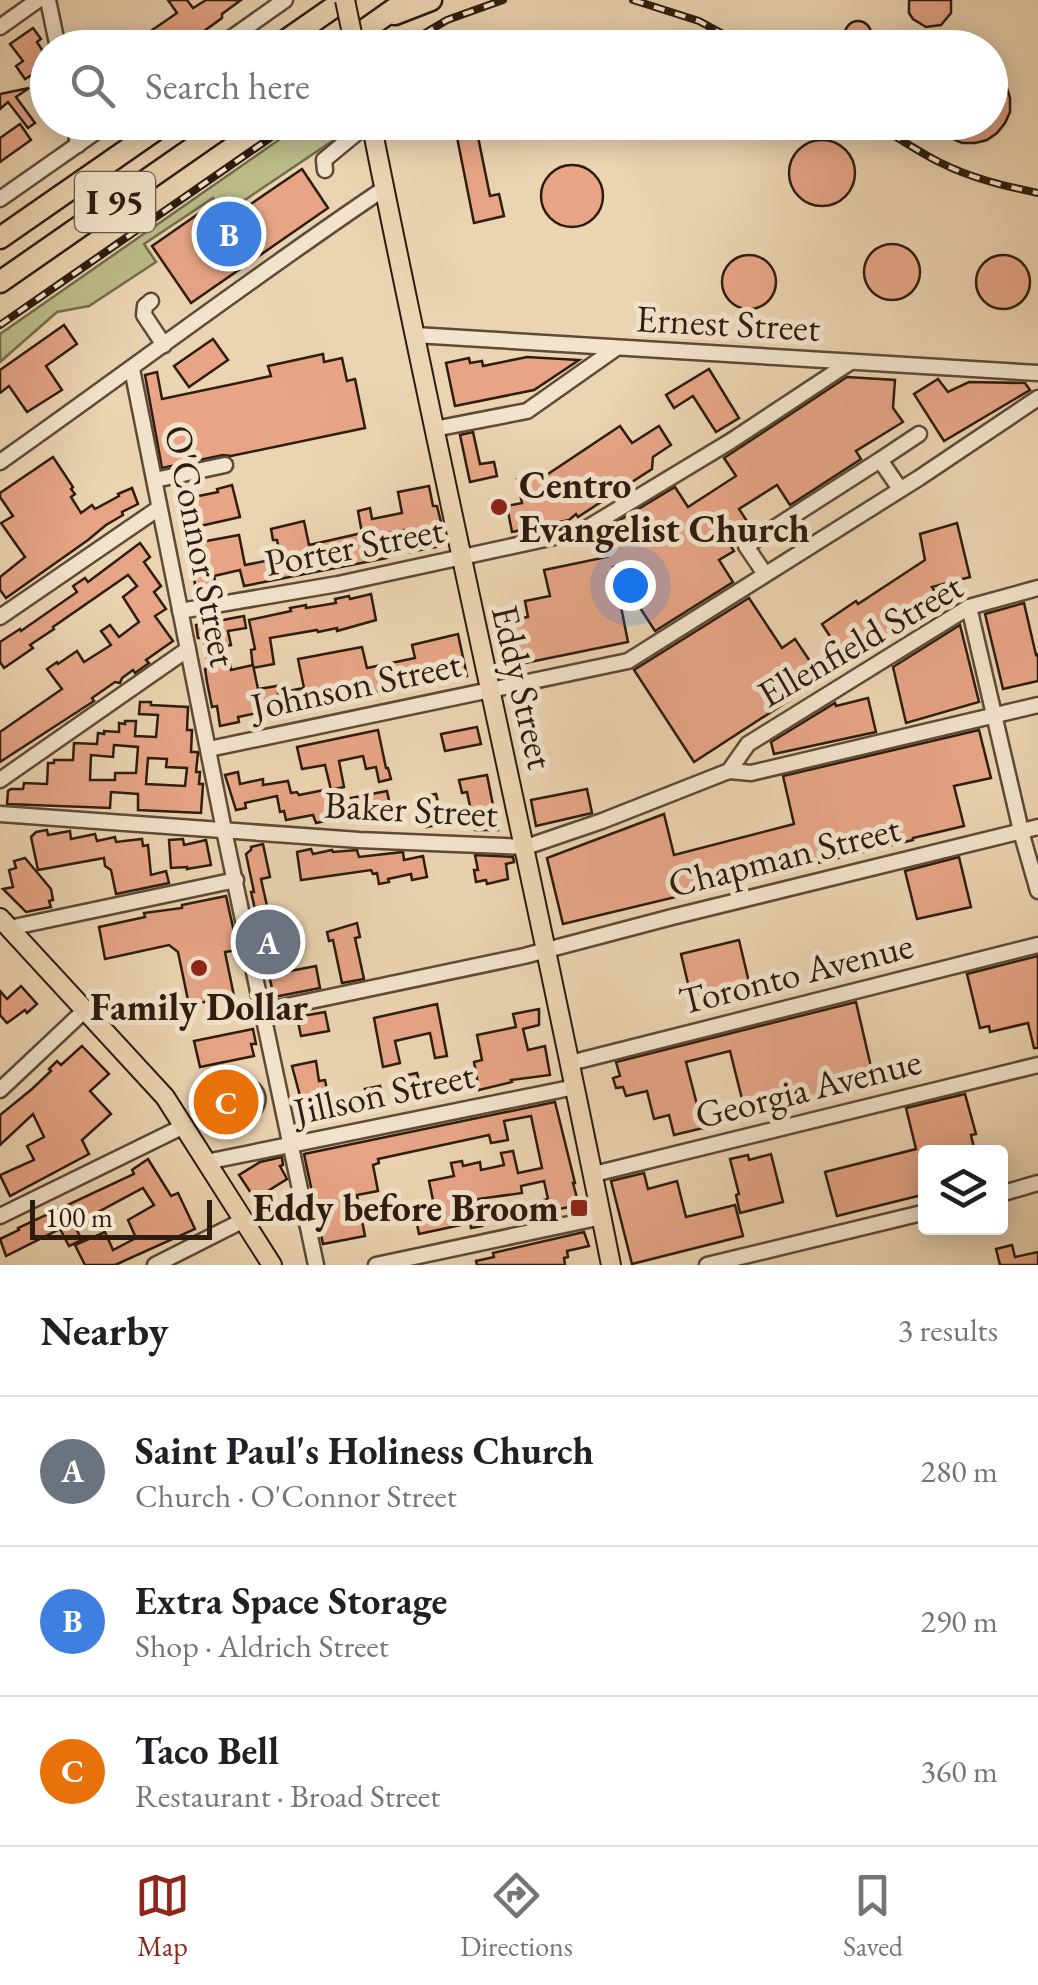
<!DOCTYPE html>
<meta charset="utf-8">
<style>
body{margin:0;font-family:"EB Garamond",serif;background:#f2f2f2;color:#202124}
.controls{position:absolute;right:30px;bottom:30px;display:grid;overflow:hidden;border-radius:10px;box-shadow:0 5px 25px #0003}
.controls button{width:90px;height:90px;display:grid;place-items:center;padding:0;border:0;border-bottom:2px solid #e0e0e0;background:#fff;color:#202124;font:50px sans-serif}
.scale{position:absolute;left:30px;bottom:25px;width:182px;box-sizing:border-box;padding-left:10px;border:5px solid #2e1c0e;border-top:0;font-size:28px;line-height:35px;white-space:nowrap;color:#2e1c0e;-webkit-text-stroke:8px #f2e3cc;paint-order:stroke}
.you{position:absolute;left:630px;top:585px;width:35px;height:35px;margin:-25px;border:8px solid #fff;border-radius:50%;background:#1a73e8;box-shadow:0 0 0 15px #1a73e833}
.badge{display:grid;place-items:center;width:65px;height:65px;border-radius:50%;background:#8f2418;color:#fff;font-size:32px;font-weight:700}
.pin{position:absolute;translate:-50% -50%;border:5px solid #fff;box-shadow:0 2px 10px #0006}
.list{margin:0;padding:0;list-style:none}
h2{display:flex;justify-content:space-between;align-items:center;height:130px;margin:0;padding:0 40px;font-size:42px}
h2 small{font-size:32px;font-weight:400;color:#757577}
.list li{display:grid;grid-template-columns:65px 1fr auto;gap:30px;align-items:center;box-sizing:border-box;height:150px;padding:0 40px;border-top:2px solid #e0e0e0}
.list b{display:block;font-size:38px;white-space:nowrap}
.list p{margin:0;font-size:32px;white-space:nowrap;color:#757577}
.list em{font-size:32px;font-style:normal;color:#757577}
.icon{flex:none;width:55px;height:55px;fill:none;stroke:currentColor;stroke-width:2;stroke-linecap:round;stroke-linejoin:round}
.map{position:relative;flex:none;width:1038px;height:1265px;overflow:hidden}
.search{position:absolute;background:#fff;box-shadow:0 5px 25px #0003;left:30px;right:30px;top:30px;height:110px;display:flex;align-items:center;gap:25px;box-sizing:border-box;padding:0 35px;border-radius:55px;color:#757577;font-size:38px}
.sheet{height:580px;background:#fff}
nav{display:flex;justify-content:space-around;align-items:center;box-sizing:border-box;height:140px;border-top:2px solid #e0e0e0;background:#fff;font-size:28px;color:#757577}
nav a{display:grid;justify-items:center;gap:5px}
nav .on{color:#8f2418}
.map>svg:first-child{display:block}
</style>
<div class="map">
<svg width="1038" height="1265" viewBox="0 0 1038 1265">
<rect width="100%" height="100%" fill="#ebd4b1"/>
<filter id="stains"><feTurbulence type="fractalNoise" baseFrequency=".002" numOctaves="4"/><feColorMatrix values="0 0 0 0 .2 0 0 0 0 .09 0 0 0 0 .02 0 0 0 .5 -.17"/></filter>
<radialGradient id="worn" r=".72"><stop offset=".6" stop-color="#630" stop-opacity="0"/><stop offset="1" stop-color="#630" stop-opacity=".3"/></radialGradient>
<!-- green -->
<polygon fill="#bbbc89" stroke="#746c4c" stroke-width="2.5" points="303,123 356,123 356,125 224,214 213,198 144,244 156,262 89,306 57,312 0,362 0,334"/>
<!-- building -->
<g fill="#e7a586" stroke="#2e1c0e" stroke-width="2.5" fill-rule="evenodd">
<polygon points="168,0 187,0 193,8 206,0 241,0 222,14 222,18 200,34 201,36 188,46 183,39 172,48 126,48 177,13"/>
<polygon points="909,0 951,0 951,13 941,25 926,27 913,19 909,13"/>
<circle cx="858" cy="34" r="13"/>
<polygon points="33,28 41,39 37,42 48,59 48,65 25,79 16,66 23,61 10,44"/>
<polygon points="990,65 1006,85 1010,98 1010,112 1005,123 997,133 987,140 975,143 962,143 951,138 936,122 990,122"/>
<polygon points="29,88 16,97 35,123 28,128 8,102 0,109 0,94"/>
<polygon points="454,122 475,122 490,196 499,194 504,216 474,223"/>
<polygon points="20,124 31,140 0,162 0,138"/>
<circle cx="822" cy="173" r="33"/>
<circle cx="572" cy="196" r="31"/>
<polygon points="302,169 328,208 191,303 152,246 211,205 223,223"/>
<circle cx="892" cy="272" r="28"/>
<circle cx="1003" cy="282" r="27"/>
<circle cx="749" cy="282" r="27"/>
<polygon points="64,325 77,344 46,366 62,390 27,412 9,386 0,393 0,370"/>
<polygon points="213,339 228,360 189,387 174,366"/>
<polygon points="323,354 324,362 342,358 347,381 355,379 365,428 231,456 223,455 162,468 145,375 157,372 162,399 271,376 268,366"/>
<polygon points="527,357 579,360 534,390 455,406 446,363 469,358 470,363 482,361 483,366"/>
<polygon points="709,369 739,418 716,432 693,396 674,408 666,395"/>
<polygon points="847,377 895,380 893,408 903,422 856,451 861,459 790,505 777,485 739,509 752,529 730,545 734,551 719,560 733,582 655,631 613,566 628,642 520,664 511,620 528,617 525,601 550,596 544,570 607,557 593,536 675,487 688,507 736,476 724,458"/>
<polygon points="938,379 948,392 969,382 1025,383 1030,390 944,441 914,394"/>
<polygon points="620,426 632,443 659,426 671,445 653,457 652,469 578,517 576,514 569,520 512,532 507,506 522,503 517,479 543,471 548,474"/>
<polygon points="473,432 480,464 494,462 497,476 470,482 460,435"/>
<polygon points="53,457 73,487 71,489 75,494 71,497 81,513 92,505 95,509 119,496 118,494 132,488 138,504 122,512 123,515 106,525 88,540 6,598 0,590 0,577 25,557 1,523 13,516 0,497 0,493"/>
<polygon points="232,485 240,517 187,529 179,500 218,492 217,489"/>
<polygon points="429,486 433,506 437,506 441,522 435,523 438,540 435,541 436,547 410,552 405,530 384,534 387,558 244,586 240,570 214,576 217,590 196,593 190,544 239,535 245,565 281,558 277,540 273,540 271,529 304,521 309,545 362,533 358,511 370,508 372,519 402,513 398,492"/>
<polygon points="957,523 970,577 932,587 942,602 847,663 822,624 856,601 858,604 925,560 920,534"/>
<polygon points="140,543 150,557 144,562 161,586 154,592 166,609 155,616 173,641 146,660 149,663 135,673 133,670 122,678 120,683 115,682 92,698 94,701 0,762 0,732 62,689 47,669 57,662 58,664 77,651 84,662 111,645 101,631 110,625 119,637 139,622 123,597 137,586 128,575 53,627 54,629 30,645 33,648 4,668 0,662 0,642 20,629 21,631 77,592 73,586 85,578 88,582"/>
<polygon points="371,594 376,620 337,631 337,628 318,632 317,630 270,638 274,664 253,668 251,650 255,649 249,620 291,611 290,608 306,605 306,608 336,603 335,599 349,596 350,599"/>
<polygon points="749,598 782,648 795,639 822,679 694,762 634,670"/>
<polygon points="1024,603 1036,655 1038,654 1038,681 1003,689 985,614"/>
<polygon points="244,616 246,628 228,631 231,645 223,647 227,665 230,664 231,670 253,665 258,689 277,686 278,693 304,688 298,659 362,647 367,668 415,658 412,645 458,634 467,676 421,686 420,682 392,688 274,717 273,715 268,716 267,711 238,717 239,722 220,726 217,706 212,707 207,682 205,669 209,668 203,638 198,638 196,625"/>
<polygon points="960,625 979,702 906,723 893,667"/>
<polygon points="868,698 876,732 774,754 771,742 835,703 836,706"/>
<path d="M140,702H151V705L188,707L187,730H192L191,752H198L196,772H200L199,784H203L201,813L138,810V794L111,792L110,808L7,804L8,791L11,789H23L24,783L47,784L48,763H54V760H73L74,743L97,744L98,733L104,734V731L119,732V723L125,724V721H136L135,736L156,737L158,715L139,714ZM114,745L138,747L136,773H115V780H90L91,755L113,757ZM148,758L167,759L166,767L187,768L185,786L146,784Z"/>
<polygon points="477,727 481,744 445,751 441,734"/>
<polygon points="378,730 386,768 388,768 391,779 379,782 376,767 366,769 363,756 339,761 344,787 331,790 325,765 302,769 297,747"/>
<polygon points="979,730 991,778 954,786 964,826 913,838 913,840 563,924 547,858 664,814 674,855 794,824 783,776"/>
<polygon points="238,772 240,784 263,779 263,785 288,781 291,793 297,792 299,795 324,790 330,820 316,823 313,815 286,820 284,811 280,812 277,796 245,803 246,808 236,810 225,775"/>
<polygon points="487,775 498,830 475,830 467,792 462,793 459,780"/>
<polygon points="587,789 592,813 536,826 531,800"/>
<polygon points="387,791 392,815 389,816 390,821 377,824 375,818 357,822 351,798"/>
<polygon points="436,794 443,824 426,827 420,797"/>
<polygon points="47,830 48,835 70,831 71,839 95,834 97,841 115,837 116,842 142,839 143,846 148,845 151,875 166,871 169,883 116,894 111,870 105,866 104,858 38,870 31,837 36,832"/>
<polygon points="183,839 184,845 206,840 211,865 187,869 187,867 171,868 169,840"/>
<polygon points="263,844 270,877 261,879 267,906 255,909 251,892 254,892 246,854 251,850 251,847"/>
<polygon points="311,849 313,854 332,850 333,852 357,850 359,857 403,852 404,860 423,856 427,877 412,880 411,874 388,879 389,882 379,884 377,873 373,874 371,870 301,880 297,852"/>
<polygon points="475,855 513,857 514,862 506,864 508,879 487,884 486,880 476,882 474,870 478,870"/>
<polygon points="959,857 971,907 917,919 905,871"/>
<polygon points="25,858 51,889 53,900 49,901 51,907 26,912 3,889 13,887 9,870 16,868 14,861"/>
<polygon points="226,896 238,950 225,952 234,996 189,1005 178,952 169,945 105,959 99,927 145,917 144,913 182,908 182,905"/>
<polygon points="357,923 360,937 355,938 364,979 342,983 333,940 329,941 327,932"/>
<polygon points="739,940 752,995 694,1009 681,954"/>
<polygon points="1038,956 1038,1048 1034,1048 1028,1023 990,1032 989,1026 980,1028 967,974"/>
<polygon points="316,966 320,988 274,997 269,975"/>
<polygon points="21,986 37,1004 27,1013 25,1010 7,1023 0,1015 0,991 7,999"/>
<polygon points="856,1002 875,1084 746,1115 730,1051 686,1062 703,1128 674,1135 669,1115 654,1119 647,1091 626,1096 623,1087 616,1088 613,1078 620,1076 616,1062"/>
<polygon points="437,1004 447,1056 435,1058 430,1033 395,1041 400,1063 383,1067 374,1018"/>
<polygon points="539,1009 539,1025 523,1029 528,1050 545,1046 550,1075 511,1080 512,1082 479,1090 474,1062 482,1060 477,1035 516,1027 513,1014"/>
<polygon points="325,1012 329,1031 301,1036 297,1017"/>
<polygon points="253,1029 256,1044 251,1044 254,1056 200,1067 194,1041"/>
<polygon points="82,1046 109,1074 90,1091 111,1114 82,1140 89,1154 10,1196 0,1175 34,1160 27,1146 44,1137 33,1114 0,1145 0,1115 32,1089 51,1071 49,1069 57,1061 61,1065"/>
<polygon points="316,1061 319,1081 325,1080 328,1095 317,1097 322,1122 301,1127 298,1112 304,1111 292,1066"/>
<polygon points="417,1073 419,1082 445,1076 448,1093 435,1096 434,1091 403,1098 398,1077"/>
<polygon points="380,1086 385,1107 353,1115 347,1098 367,1094 365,1089"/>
<polygon points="965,1094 976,1134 971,1135 975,1152 926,1152 926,1194 837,1216 825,1172 916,1149 906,1108"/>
<polygon points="555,1102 575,1183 573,1183 577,1198 574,1199 575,1206 527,1215 525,1204 548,1199 544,1181 521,1186 522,1193 478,1199 482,1226 471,1228 470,1223 419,1234 414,1209 434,1205 429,1181 454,1176 451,1163 462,1161 463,1166 480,1162 481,1170 504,1165 501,1153 513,1151 518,1173 542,1168 531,1116 504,1121 508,1140 491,1143 489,1135 378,1159 379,1163 373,1165 378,1191 357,1195 365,1236 323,1244 304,1154"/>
<polygon points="771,1154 783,1202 740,1213 736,1195 739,1194 730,1159 748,1155 749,1160"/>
<polygon points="282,1157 283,1165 280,1166 287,1179 255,1199 239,1175 260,1162"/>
<polygon points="148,1159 171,1196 178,1193 195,1229 115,1265 85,1265 75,1245 105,1232 113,1250 136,1238 128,1220 154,1205 143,1188 74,1225 82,1240 69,1246 60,1229 6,1256 0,1239 19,1230 18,1228 134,1174 132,1170"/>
<polygon points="644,1173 648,1189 677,1181 686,1217 735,1205 743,1236 632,1264 611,1181"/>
<polygon points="584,1232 589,1246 567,1251 568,1257 564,1258 565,1265 477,1265 476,1261 494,1257 493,1253"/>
<polygon points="1012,1245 1015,1257 1038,1252 1038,1265 1000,1265 996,1249"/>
</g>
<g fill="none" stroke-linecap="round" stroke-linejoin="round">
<!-- minor casing -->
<g stroke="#5d4a37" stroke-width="19">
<g id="minor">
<polyline points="48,0 58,48"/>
<polyline points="0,27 38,0"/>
<polyline points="217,48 285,0"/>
<polyline points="74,122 78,145"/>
<polyline points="325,170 324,160 370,122"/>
<polyline points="0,199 110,122"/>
<polyline points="151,301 145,306 144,315 164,345"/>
<polyline points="415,335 1038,373"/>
<polyline points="132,369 225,835 316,1265"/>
<polyline points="434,429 527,411 615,349"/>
<path d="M0,462C129,371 254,276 385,188"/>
<polyline points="155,480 225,465"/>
<polyline points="900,489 880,460 919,434"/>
<polyline points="765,574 746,546 880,460"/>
<polyline points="969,607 1022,835 1038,891"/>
<polyline points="180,611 338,584 582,531 731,441 849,363"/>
<polyline points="0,617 159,508"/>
<polyline points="209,749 628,661 919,478 1038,398"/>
<polyline points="729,771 748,744 969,607 1038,588"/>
<polyline points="0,780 188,649"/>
<polyline points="0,814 359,840 526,847 602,821 729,771 751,773 1038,705"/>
<polyline points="9,928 236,880"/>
<polyline points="263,1011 524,956 672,917 1038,827"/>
<polyline points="570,1063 1038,945"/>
<polyline points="0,1090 85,1010"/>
<path d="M201,1093L244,1087C258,1088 261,1100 253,1110L234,1115L215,1126"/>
<polyline points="206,1162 575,1087"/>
<polyline points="594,1174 1038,1065"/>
<polyline points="1000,1194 1038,1183"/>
<polyline points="0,1216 184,1126"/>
<polyline points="155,1265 244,1220"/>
<polyline points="376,1265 602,1217"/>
<polyline points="707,1265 926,1212"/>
</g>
</g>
<!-- major casing -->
<g stroke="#2e1c0e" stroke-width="22">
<g id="major">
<path d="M371,122C447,504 535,883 611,1265"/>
<polyline points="0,918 165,1097 272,1265"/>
</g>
</g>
<!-- highway casing -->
<g stroke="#2e1c0e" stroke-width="25">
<g id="highway">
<polyline points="395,14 431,0"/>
<polyline points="275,48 344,0"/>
<polyline points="339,48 407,0"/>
<polyline points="0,238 167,122"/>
<polyline points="0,282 230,122"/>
</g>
</g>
<!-- minor -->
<use href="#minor" stroke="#f2e3cc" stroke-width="14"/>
<!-- major -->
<use href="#major" stroke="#ebd4b1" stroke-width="18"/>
<!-- highway -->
<use href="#highway" stroke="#ebd4b1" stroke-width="20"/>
<!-- rail casing -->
<g stroke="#2e1c0e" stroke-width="8">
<g id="rail">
<polyline points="633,0 699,21 749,48"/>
<polyline points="405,45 447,20 503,0"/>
<path d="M873,122C895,136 917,151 941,163C971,178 1004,186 1038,193"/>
<polyline points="0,325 293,122"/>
</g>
</g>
<!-- rail -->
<use href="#rail" stroke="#f2e3cc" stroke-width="4" stroke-dasharray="11" stroke-linecap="butt"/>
<!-- major-bridge casing -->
<g stroke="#2e1c0e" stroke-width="22" stroke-linecap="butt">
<polyline id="major-bridge" points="345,0 355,48"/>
</g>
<!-- major-bridge -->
<use href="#major-bridge" stroke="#ebd4b1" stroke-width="18"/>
</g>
<!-- markers -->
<g fill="#8f2418" stroke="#f2e3cc" stroke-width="4">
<circle cx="499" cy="507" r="10"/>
<circle cx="199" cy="968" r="10"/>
<rect x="569" y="1198" width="20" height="20" rx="5"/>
</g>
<g text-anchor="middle" stroke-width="10" stroke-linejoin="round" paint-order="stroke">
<!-- shield labels -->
<rect fill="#f2e3cc" stroke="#695847" stroke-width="2.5" x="75" y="172" width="80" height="60" rx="8"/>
<g font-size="35" font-weight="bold" fill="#2e1c0e">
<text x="115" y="214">I 95</text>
</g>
<!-- street labels -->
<g font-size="38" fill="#2e1c0e" stroke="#f2e3cc">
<text transform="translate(728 323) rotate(3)" y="13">Ernest Street</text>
<text transform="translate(201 546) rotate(79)" y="13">O'Connor Street</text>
<text transform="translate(354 546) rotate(-11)" y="13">Porter Street</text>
<text transform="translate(860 640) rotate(-30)" y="13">Ellenfield Street</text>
<text transform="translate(356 685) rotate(-12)" y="13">Johnson Street</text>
<text transform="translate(523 687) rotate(77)" y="13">Eddy Street</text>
<text transform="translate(411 809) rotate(3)" y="13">Baker Street</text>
<text transform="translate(784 856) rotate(-14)" y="13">Chapman Street</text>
<text transform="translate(796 973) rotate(-14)" y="13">Toronto Avenue</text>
<text transform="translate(808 1088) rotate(-14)" y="13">Georgia Avenue</text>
<text transform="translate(384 1093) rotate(-12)" y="13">Jillson Street</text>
</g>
<!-- poi labels -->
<g font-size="38" font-weight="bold" fill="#2e1c0e" stroke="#f2e3cc" text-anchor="start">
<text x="519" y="498">Centro<tspan x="519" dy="44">Evangelist Church</tspan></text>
<text x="199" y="1020" text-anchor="middle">Family Dollar</text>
<text x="559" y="1221" text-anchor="end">Eddy before Broom</text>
</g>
</g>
<rect width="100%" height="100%" filter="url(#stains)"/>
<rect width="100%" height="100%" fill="url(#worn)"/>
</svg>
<div class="controls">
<button><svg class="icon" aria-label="layers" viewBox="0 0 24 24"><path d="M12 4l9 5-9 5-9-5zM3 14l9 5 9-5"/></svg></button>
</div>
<div class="scale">100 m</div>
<div class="you"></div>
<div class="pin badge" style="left:268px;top:942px;background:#6b7280">A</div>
<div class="pin badge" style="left:229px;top:234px;background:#3f7fe0">B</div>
<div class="pin badge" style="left:226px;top:1102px;background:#e8710a">C</div>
<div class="search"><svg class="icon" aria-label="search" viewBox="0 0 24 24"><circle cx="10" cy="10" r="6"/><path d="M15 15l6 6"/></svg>Search here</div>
</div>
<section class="sheet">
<h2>Nearby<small>3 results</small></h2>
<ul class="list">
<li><span class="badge" style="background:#6b7280">A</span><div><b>Saint Paul's Holiness Church</b><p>Church · O'Connor Street</p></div><em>280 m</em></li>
<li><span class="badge" style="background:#3f7fe0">B</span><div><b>Extra Space Storage</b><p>Shop · Aldrich Street</p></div><em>290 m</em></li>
<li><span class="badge" style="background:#e8710a">C</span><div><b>Taco Bell</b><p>Restaurant · Broad Street</p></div><em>360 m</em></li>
</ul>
</section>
<nav>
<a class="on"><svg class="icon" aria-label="map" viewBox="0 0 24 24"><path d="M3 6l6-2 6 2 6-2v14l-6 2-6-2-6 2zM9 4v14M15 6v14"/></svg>Map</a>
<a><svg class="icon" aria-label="directions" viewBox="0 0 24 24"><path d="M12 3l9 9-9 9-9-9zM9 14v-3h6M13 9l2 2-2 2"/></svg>Directions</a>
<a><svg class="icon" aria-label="saved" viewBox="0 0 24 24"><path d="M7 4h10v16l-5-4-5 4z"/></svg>Saved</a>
</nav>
